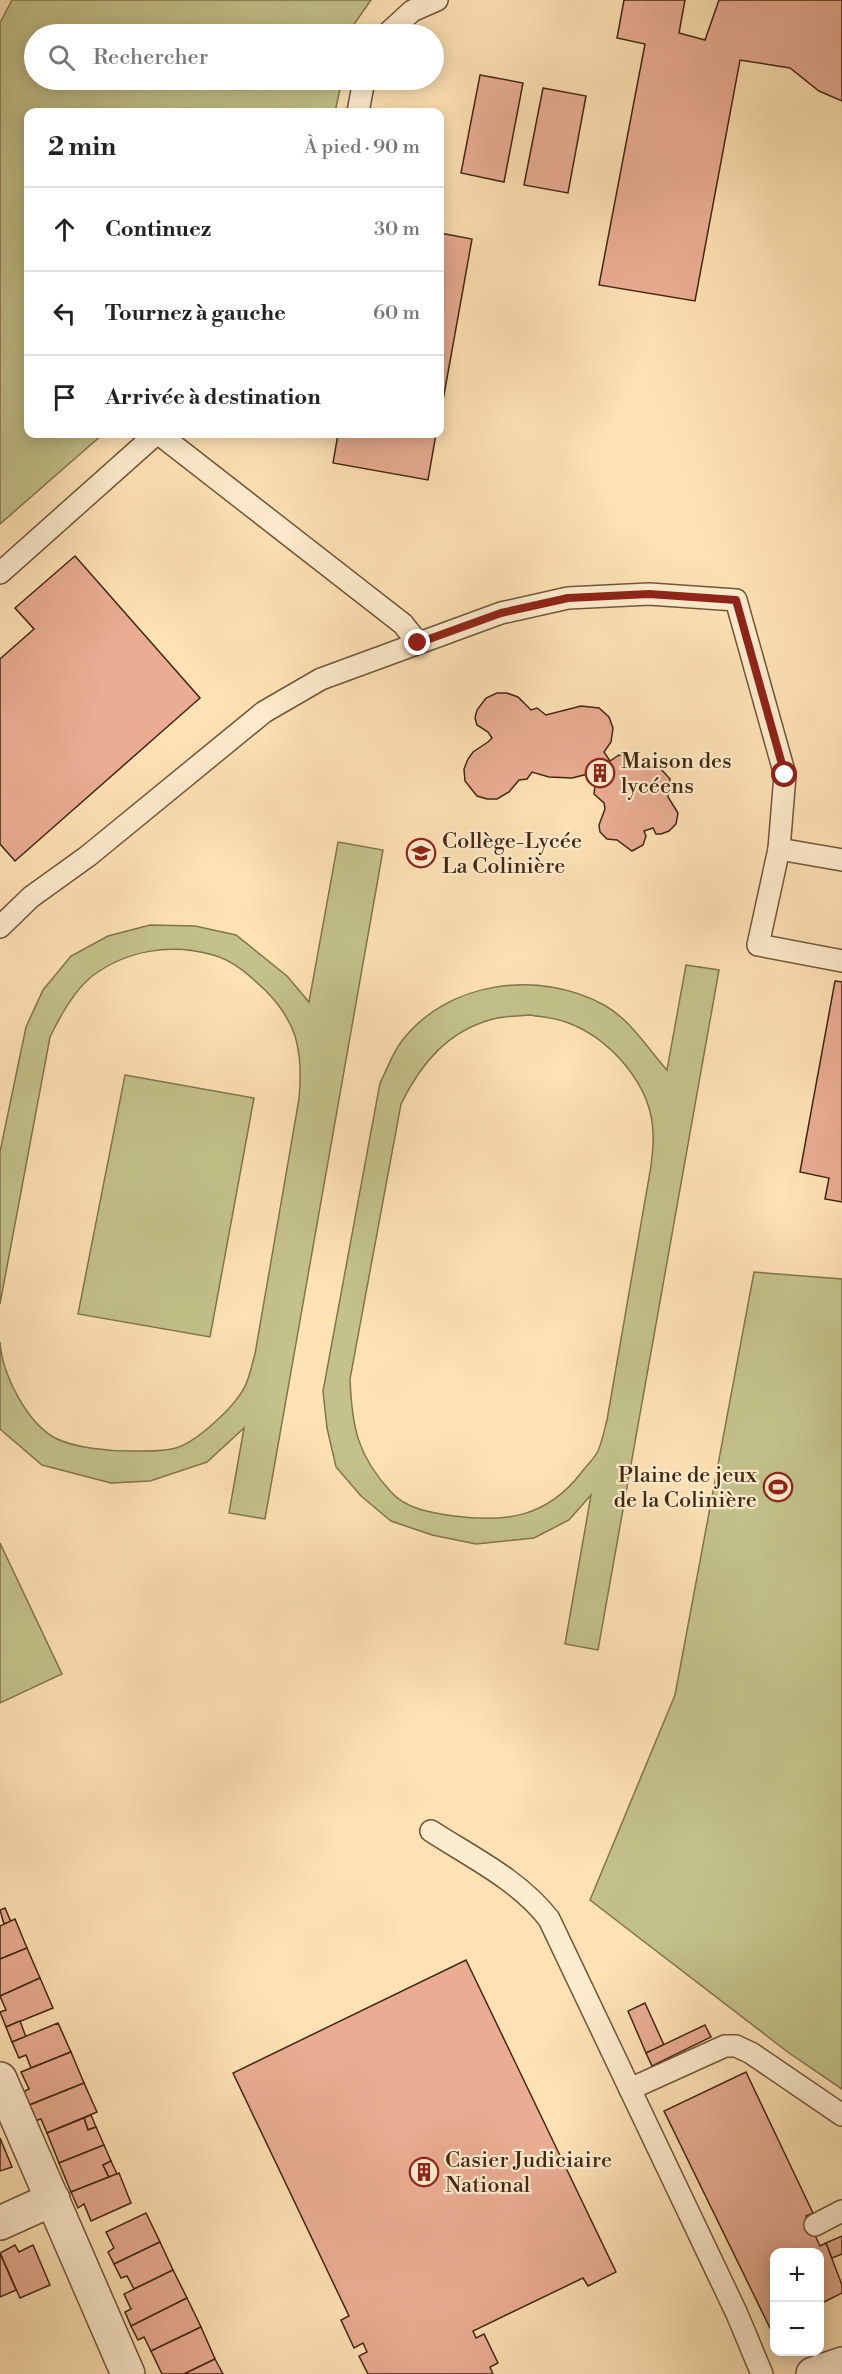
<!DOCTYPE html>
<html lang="fr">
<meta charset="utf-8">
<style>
body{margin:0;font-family:"Libre Bodoni",serif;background:#f6f6f6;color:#222}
.controls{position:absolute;right:18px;bottom:18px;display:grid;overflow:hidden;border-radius:12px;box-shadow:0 3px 15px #0003}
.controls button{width:54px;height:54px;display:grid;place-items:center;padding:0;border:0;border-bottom:2px solid #e0e0e0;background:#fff;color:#222;font:30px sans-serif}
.stop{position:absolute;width:18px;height:18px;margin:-14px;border:4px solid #8f2418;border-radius:50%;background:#fff}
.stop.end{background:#8f2418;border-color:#fff;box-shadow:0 2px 6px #0008}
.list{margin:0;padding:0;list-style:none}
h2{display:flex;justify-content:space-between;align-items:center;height:78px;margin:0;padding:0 24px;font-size:26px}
h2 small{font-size:20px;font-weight:400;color:#767676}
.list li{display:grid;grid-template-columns:39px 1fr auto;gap:18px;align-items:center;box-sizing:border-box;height:84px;padding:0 24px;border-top:2px solid #e0e0e0}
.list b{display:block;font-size:22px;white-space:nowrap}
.list em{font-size:20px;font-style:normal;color:#767676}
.icon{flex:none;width:33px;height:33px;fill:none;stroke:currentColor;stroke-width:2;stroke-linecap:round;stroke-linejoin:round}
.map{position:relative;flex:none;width:842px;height:2374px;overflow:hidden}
.search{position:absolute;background:#fff;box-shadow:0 3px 15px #0003;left:24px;top:24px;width:420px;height:66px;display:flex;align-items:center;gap:15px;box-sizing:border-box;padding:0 21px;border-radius:33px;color:#767676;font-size:22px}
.panel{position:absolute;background:#fff;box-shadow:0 3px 15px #0003;left:24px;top:108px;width:420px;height:330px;border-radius:12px}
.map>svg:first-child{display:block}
</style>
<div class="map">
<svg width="842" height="2374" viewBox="0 0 842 2374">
<rect width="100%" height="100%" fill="#fee2b4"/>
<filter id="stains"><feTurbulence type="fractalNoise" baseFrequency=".00333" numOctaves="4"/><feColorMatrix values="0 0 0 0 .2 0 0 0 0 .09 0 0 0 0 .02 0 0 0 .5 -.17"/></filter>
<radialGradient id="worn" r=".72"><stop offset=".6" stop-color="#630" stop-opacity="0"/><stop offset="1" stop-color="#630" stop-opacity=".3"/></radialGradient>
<!-- green -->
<g fill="#c3c28a" stroke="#82744d" stroke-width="1.5" fill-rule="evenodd">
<polygon points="12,0 371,0 352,27 350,34 34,34 34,80 342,80 335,112 28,112 28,434 103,434 0,524 0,23"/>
<path d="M338,842L383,850L265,1519L229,1513L244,1428L207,1462L150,1481L111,1483L42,1465L0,1429V1342C2,1373 26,1422 55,1438C75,1448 108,1451 131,1451C145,1451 163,1452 176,1448C198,1441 237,1405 246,1384C250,1375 252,1364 255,1354L299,1099C301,1076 301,1057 295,1036C289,1018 278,1003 265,990C250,976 233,960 213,955C171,943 126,950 91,977C73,992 60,1016 50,1037L0,1304V1152L26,1027L43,990L71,956L108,936L150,925L195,926L236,935L287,976L309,1002Z"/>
<path d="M686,965L719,970L598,1650L565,1644L591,1495L569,1520L534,1538L476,1544L432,1535L391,1521L361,1496L336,1467L327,1428L323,1391L380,1083C387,1070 392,1054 401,1042C447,981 538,969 604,1005C631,1020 647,1048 667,1070ZM530,1015C541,1017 555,1018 566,1022C610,1038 652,1085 653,1133C654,1144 652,1155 651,1166L607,1420C604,1431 602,1442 598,1451C594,1459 586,1466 581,1473C547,1517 506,1523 454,1516C432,1513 406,1509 391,1492C357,1455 352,1427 350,1379L401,1104C421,1063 448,1031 493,1019C504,1016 518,1016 530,1015Z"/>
<polygon points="125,1075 254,1098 210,1337 78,1314"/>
<polygon points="754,1272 842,1279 842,2089 789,2053 590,1900 675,1695"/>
<polygon points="0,1543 62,1674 0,1703"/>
</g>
<!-- building -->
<g fill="#eaad93" stroke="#412710" stroke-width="1.5">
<polygon points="624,0 685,0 679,33 705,40 719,0 842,0 842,101 819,91 790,68 740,60 695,301 599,285 645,44 617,38"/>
<polygon points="480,75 523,83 504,182 461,173"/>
<polygon points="543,88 586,96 568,193 524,185"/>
<polygon points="440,233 472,239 440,417"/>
<polygon points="338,434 436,434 428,480 333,463"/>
<polygon points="75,556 200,698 15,861 0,844 0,659 34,629 15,608"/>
<polygon points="497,693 507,693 518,697 531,710 537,708 546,715 581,706 599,708 609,717 613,728 611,742 604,752 610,761 619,755 628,755 642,765 660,768 670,779 668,797 678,813 676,824 669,831 661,834 656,834 653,828 644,831 646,836 643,845 632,851 617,840 607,839 600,832 599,825 605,809 604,803 594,794 595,786 597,784 592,773 572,778 549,777 532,772 527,779 519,780 509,792 497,799 487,799 477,796 465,781 464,769 468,759 473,752 488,742 492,738 488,732 477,725 475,718 477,710 486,698"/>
<polygon points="835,981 842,982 842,1202 825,1199 829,1178 800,1172"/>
<polygon points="5,1908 11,1922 4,1924 0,1910"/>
<polygon points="15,1919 27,1948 0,1959 0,1926"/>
<polygon points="27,1948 40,1978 0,1996 0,1959"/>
<polygon points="466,1960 616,2272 588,2286 583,2278 473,2331 476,2338 484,2334 498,2363 490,2367 493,2374 368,2374 359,2356 367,2352 363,2343 354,2348 341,2320 349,2316 233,2073"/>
<polygon points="40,1978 53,2008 6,2027 0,2012 6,2010 0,1996"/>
<polygon points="645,2003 664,2045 646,2053 628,2011"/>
<polygon points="20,2021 26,2037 12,2042 6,2027"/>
<polygon points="58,2023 71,2052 31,2068 26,2055 19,2058 12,2042"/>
<polygon points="705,2025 711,2037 652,2066 646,2053"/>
<polygon points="71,2052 84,2083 27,2106 21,2093 29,2089 21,2072"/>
<polygon points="746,2072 813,2213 806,2216 820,2246 826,2243 842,2285 842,2293 820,2304 820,2252 774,2252 774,2326 770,2328 664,2111"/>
<polygon points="84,2083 97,2112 47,2133 41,2119 34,2121 27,2106"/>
<polygon points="91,2115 96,2127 88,2130 84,2118"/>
<polygon points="84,2118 88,2130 96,2127 104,2145 59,2163 47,2133"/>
<polygon points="0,2138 12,2167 0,2171"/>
<polygon points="104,2145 111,2161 103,2165 109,2177 71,2192 59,2163"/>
<polygon points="111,2161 117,2174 109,2177 103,2165"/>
<polygon points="119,2173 131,2203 91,2221 84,2204 78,2208 71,2192"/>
<polygon points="146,2213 160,2242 114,2264 108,2252 114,2248 106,2232"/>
<polygon points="842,2236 842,2254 832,2258 826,2243"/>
<polygon points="160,2242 173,2270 134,2289 127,2276 121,2278 114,2264"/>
<polygon points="15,2245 19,2252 33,2245 50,2285 20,2298 0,2253"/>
<polygon points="0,2253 16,2290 0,2297"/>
<polygon points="173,2270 187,2298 131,2326 125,2312 131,2309 124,2294"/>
<polygon points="187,2298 201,2327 151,2351 144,2337 138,2340 131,2326"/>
<polygon points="201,2327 215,2359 184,2374 162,2374 151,2351"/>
<polygon points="215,2359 223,2374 184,2374"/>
</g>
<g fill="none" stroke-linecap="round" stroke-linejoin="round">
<!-- lane casing -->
<g stroke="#705639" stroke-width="24">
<g id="lane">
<polyline points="387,34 412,11 437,0"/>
<polyline points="358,112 364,80"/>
<polyline points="159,434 403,624 418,643"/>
<polyline points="0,573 156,434"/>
<polyline points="842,860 779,849 758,945 842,961"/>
<polyline points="0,927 31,897 88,856 264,712 321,679 501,613 568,598 649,594 736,600 785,775 779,849"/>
<path d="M431,1831C471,1857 519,1880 549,1919L737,2314L762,2374"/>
<polyline points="630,2089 725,2046 736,2046 751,2053 842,2115"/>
<polyline points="815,2225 842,2211"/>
</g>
</g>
<!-- street casing -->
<g stroke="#705639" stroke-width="36">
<g id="street">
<polyline points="0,2079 128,2374"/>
<polyline points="0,2223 53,2199"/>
<polyline points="813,2374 842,2364"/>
</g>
</g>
<!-- lane -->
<use href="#lane" stroke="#feecce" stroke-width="21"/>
<!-- street -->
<use href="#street" stroke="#feecce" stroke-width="33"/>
</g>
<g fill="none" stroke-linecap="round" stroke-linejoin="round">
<!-- route -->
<polyline stroke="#8f2418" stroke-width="8" points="418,643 501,613 568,598 649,594 736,600 785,775"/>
</g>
<!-- icons -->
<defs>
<g id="building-ring" transform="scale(1.5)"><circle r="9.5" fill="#feecce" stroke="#8f2418" stroke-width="1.5"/><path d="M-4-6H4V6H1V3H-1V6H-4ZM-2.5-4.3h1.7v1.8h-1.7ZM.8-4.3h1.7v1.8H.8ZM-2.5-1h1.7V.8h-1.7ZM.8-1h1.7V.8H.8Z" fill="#8f2418"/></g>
<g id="school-ring" transform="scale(1.5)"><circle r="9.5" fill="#feecce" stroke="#8f2418" stroke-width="1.5"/><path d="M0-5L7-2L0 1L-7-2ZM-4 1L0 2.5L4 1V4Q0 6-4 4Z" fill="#8f2418"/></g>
<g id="stadium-ring" transform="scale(1.5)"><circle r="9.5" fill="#feecce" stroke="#8f2418" stroke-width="1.5"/><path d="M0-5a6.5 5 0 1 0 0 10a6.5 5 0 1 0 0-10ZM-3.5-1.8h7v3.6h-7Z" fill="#8f2418"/></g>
</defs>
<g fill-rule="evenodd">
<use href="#building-ring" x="600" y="773"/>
<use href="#school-ring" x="421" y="853"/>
<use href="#stadium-ring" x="778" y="1487"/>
<use href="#building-ring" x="424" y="2172"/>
</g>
<g text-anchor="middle" stroke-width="4.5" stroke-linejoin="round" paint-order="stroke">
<!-- poi labels -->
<g font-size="22" fill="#412710" stroke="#feecce" text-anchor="start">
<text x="621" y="768">Maison des<tspan x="621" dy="25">lycéens</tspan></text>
<text x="442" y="848">Collège-Lycée<tspan x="442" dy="25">La Colinière</tspan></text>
<text x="757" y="1482" text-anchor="end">Plaine de jeux<tspan x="757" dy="25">de la Colinière</tspan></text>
<text x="445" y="2167">Casier Judiciaire<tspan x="445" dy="25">National</tspan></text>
</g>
</g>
<rect width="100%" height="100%" filter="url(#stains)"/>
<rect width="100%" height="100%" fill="url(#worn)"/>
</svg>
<div class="controls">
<button>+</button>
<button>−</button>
</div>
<div class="stop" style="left:785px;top:775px"></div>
<div class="stop end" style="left:418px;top:643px"></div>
<div class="search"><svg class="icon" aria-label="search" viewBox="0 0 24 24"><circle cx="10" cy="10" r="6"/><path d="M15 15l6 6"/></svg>Rechercher</div>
<section class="panel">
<h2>2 min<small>À pied · 90 m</small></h2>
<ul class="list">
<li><svg class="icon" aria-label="ahead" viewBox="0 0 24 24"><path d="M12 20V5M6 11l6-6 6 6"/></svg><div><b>Continuez</b></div><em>30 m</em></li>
<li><svg class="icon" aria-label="left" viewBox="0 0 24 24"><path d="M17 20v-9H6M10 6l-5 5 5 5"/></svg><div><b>Tournez à gauche</b></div><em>60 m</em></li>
<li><svg class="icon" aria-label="arrive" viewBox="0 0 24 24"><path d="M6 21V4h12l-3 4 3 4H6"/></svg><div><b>Arrivée à destination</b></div></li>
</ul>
</section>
</div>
